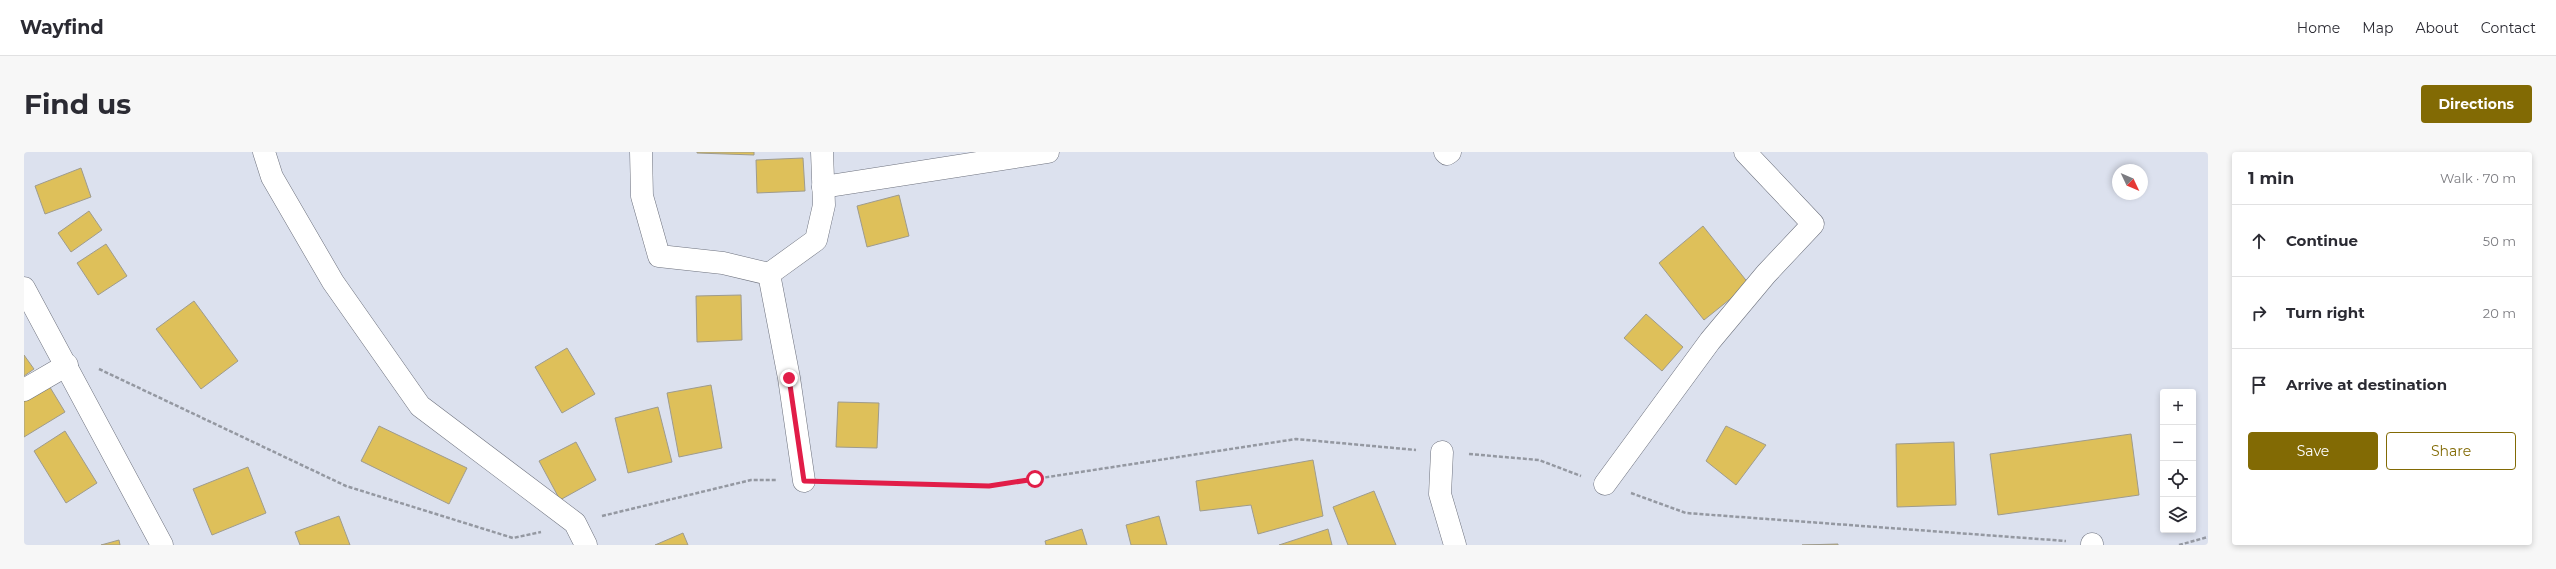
<!DOCTYPE html>
<meta charset="utf-8">
<style>
body{margin:0;font-family:Montserrat,sans-serif;background:#f7f7f7;color:#2b2b33}
.controls{position:absolute;right:12px;bottom:12px;display:grid;overflow:hidden;border-radius:4px;box-shadow:0 2px 6px #0003}
.controls button{width:36px;height:36px;display:grid;place-items:center;padding:0;border:0;border-bottom:1px solid #e1e1e2;background:#fff;color:#2b2b33;font:20px sans-serif}
.compass{position:absolute;left:2088px;top:12px;width:36px;height:36px;border-radius:50%;background:#fff;box-shadow:0 2px 6px #0003;rotate:134deg}
.stop{position:absolute;width:12px;height:12px;margin:-9px;border:3px solid #e11d48;border-radius:50%;background:#fff}
.stop.end{background:#e11d48;border-color:#fff;box-shadow:0 1px 4px #0008}
.list{margin:0;padding:0;list-style:none}
h2{display:flex;justify-content:space-between;align-items:center;height:52px;margin:0;padding:0 16px;font-size:17px}
h2 small{font-size:13px;font-weight:400;color:#7c7c81}
.list li{display:grid;grid-template-columns:26px 1fr auto;gap:12px;align-items:center;box-sizing:border-box;height:72px;padding:0 16px;border-top:1px solid #e1e1e2}
.list b{display:block;font-size:15px;white-space:nowrap}
.list em{font-size:13px;font-style:normal;color:#7c7c81}
.actions{display:flex;gap:8px;padding:12px 16px}
.actions a{flex:1;padding:9px 0;border:1px solid #826a04;border-radius:4px;text-align:center;font-size:14px;color:#826a04}
.actions .main{background:#826a04;color:#fff}
.icon{flex:none;width:22px;height:22px;fill:none;stroke:currentColor;stroke-width:2;stroke-linecap:round;stroke-linejoin:round}
.map{position:relative;flex:none;width:2184px;height:393px;overflow:hidden;border-radius:4px}
header{display:flex;align-items:center;gap:24px;box-sizing:border-box;height:56px;padding:0 20px;background:#fff;border-bottom:1px solid #e1e1e2}
header strong{font-size:19px}
nav{display:flex;gap:22px;margin-inline-start:auto;font-size:14px}
.intro{display:flex;align-items:center;justify-content:space-between;box-sizing:border-box;height:96px;padding:0 24px}
h1{margin:0;font-size:28px}
.button{padding:10px 18px;border-radius:4px;background:#826a04;color:#fff;font-size:14px;font-weight:700}
main{display:flex;gap:24px;padding:0 24px}
aside{flex:1;background:#fff;border-radius:4px;box-shadow:0 2px 6px #0003}
.map>svg:first-child{display:block}
</style>
<header>
<strong>Wayfind</strong>
<nav><a>Home</a><a>Map</a><a>About</a><a>Contact</a></nav>
</header>
<div class="intro"><h1>Find us</h1><a class="button">Directions</a></div>
<main>
<div class="map">
<svg width="2184" height="393" viewBox="0 0 2184 393">
<rect width="100%" height="100%" fill="#dce1ee"/>
<!-- building -->
<g fill="#dec05a" stroke="#9e9b8e">
<polygon points="673,0 730,0 730,3 673,1"/>
<polygon points="779,6 781,39 733,41 732,8"/>
<polygon points="57,16 67,45 21,62 11,34"/>
<polygon points="875,43 885,84 843,95 833,54"/>
<polygon points="65,59 78,78 47,100 34,81"/>
<polygon points="1679,74 1725,132 1680,168 1635,111"/>
<polygon points="82,92 103,124 74,143 53,111"/>
<polygon points="717,143 718,188 673,190 672,144"/>
<polygon points="170,149 214,209 177,237 132,177"/>
<polygon points="1622,162 1659,195 1638,219 1600,186"/>
<polygon points="543,196 571,242 538,261 511,215"/>
<polygon points="0,203 10,217 0,224"/>
<polygon points="24,232 41,260 0,285 0,246"/>
<polygon points="687,233 698,296 655,305 643,241"/>
<polygon points="814,250 855,251 853,296 812,295"/>
<polygon points="634,255 648,310 604,321 591,266"/>
<polygon points="355,274 443,316 425,352 337,309"/>
<polygon points="1702,274 1742,293 1712,333 1682,309"/>
<polygon points="41,279 73,331 42,351 10,299"/>
<polygon points="2107,282 2115,343 1974,363 1966,302"/>
<polygon points="552,290 572,328 536,348 515,309"/>
<polygon points="1930,290 1932,353 1873,355 1872,292"/>
<polygon points="1289,308 1299,364 1234,382 1227,353 1176,359 1172,329"/>
<polygon points="224,315 242,361 188,383 169,337"/>
<polygon points="1350,339 1372,393 1324,393 1309,355"/>
<polygon points="315,364 326,393 276,393 271,380"/>
<polygon points="1135,364 1143,393 1107,393 1102,373"/>
<polygon points="1058,377 1063,393 1022,393 1021,389"/>
<polygon points="1304,377 1308,393 1255,393"/>
<polygon points="659,381 664,393 631,393"/>
<polygon points="95,388 96,393 77,393"/>
<polygon points="1814,392 1814,393 1778,393"/>
</g>
<g fill="none" stroke-linecap="round" stroke-linejoin="round">
<!-- minor casing -->
<g stroke="#6e727e" stroke-width="23">
<g id="minor">
<polyline points="240,0 248,25 309,130 396,254 551,371 562,393"/>
<polyline points="617,0 618,44 635,104 699,111 745,122"/>
<polyline points="1421,0 1423,2 1426,0"/>
<polyline points="799,35 1024,0"/>
<polyline points="0,238 43,213"/>
<polyline points="1418,300 1416,342 1431,393"/>
<polyline points="780,329 765,226 745,122 792,88 800,53 798,0"/>
<polyline points="1581,332 1686,189 1742,122 1789,72 1721,0"/>
<polyline points="2068,392 2068,393"/>
</g>
</g>
<!-- tertiary casing -->
<g stroke="#6e727e" stroke-width="23">
<polyline id="tertiary" points="0,136 138,393"/>
</g>
<!-- path -->
<g stroke="#9498a1" stroke-width="2.5" stroke-dasharray="4 2" stroke-linecap="butt">
<polyline points="75,217 322,334 489,386 517,380"/>
<polyline points="1445,302 1515,308 1557,324"/>
<polyline points="806,330 965,334 1272,287 1392,298"/>
<polyline points="1607,341 1662,361 2042,389"/>
<polyline points="578,364 727,328 753,328"/>
<polyline points="2155,393 2184,385"/>
</g>
<!-- minor -->
<use href="#minor" stroke="#fff" stroke-width="22"/>
<!-- tertiary -->
<use href="#tertiary" stroke="#fff" stroke-width="22"/>
</g>
<g fill="none" stroke-linecap="round" stroke-linejoin="round">
<!-- route -->
<polyline stroke="#e11d48" stroke-width="5" points="765,226 780,329 965,334 1011,327"/>
</g>
</svg>
<div class="controls">
<button>+</button>
<button>−</button>
<button><svg class="icon" aria-label="locate" viewBox="0 0 24 24"><circle cx="12" cy="12" r="6"/><path d="M12 2v4M12 18v4M2 12h4M18 12h4"/></svg></button>
<button><svg class="icon" aria-label="layers" viewBox="0 0 24 24"><path d="M12 4l9 5-9 5-9-5zM3 14l9 5 9-5"/></svg></button>
</div>
<svg class="compass" viewBox="-18 -18 36 36"><path d="M0-13l5 13h-10z" fill="#e53935"/><path d="M0 13l5-13h-10z" fill="#7c7c81"/></svg>
<div class="stop" style="left:1011px;top:327px"></div>
<div class="stop end" style="left:765px;top:226px"></div>
</div>
<aside>
<h2>1 min<small>Walk · 70 m</small></h2>
<ul class="list">
<li><svg class="icon" aria-label="ahead" viewBox="0 0 24 24"><path d="M12 20V5M6 11l6-6 6 6"/></svg><div><b>Continue</b></div><em>50 m</em></li>
<li><svg class="icon" aria-label="right" viewBox="0 0 24 24"><path d="M7 20v-9h11M14 6l5 5-5 5"/></svg><div><b>Turn right</b></div><em>20 m</em></li>
<li><svg class="icon" aria-label="arrive" viewBox="0 0 24 24"><path d="M6 21V4h12l-3 4 3 4H6"/></svg><div><b>Arrive at destination</b></div></li>
</ul>
<div class="actions"><a class="main">Save</a><a>Share</a></div>
</aside>
</main>
